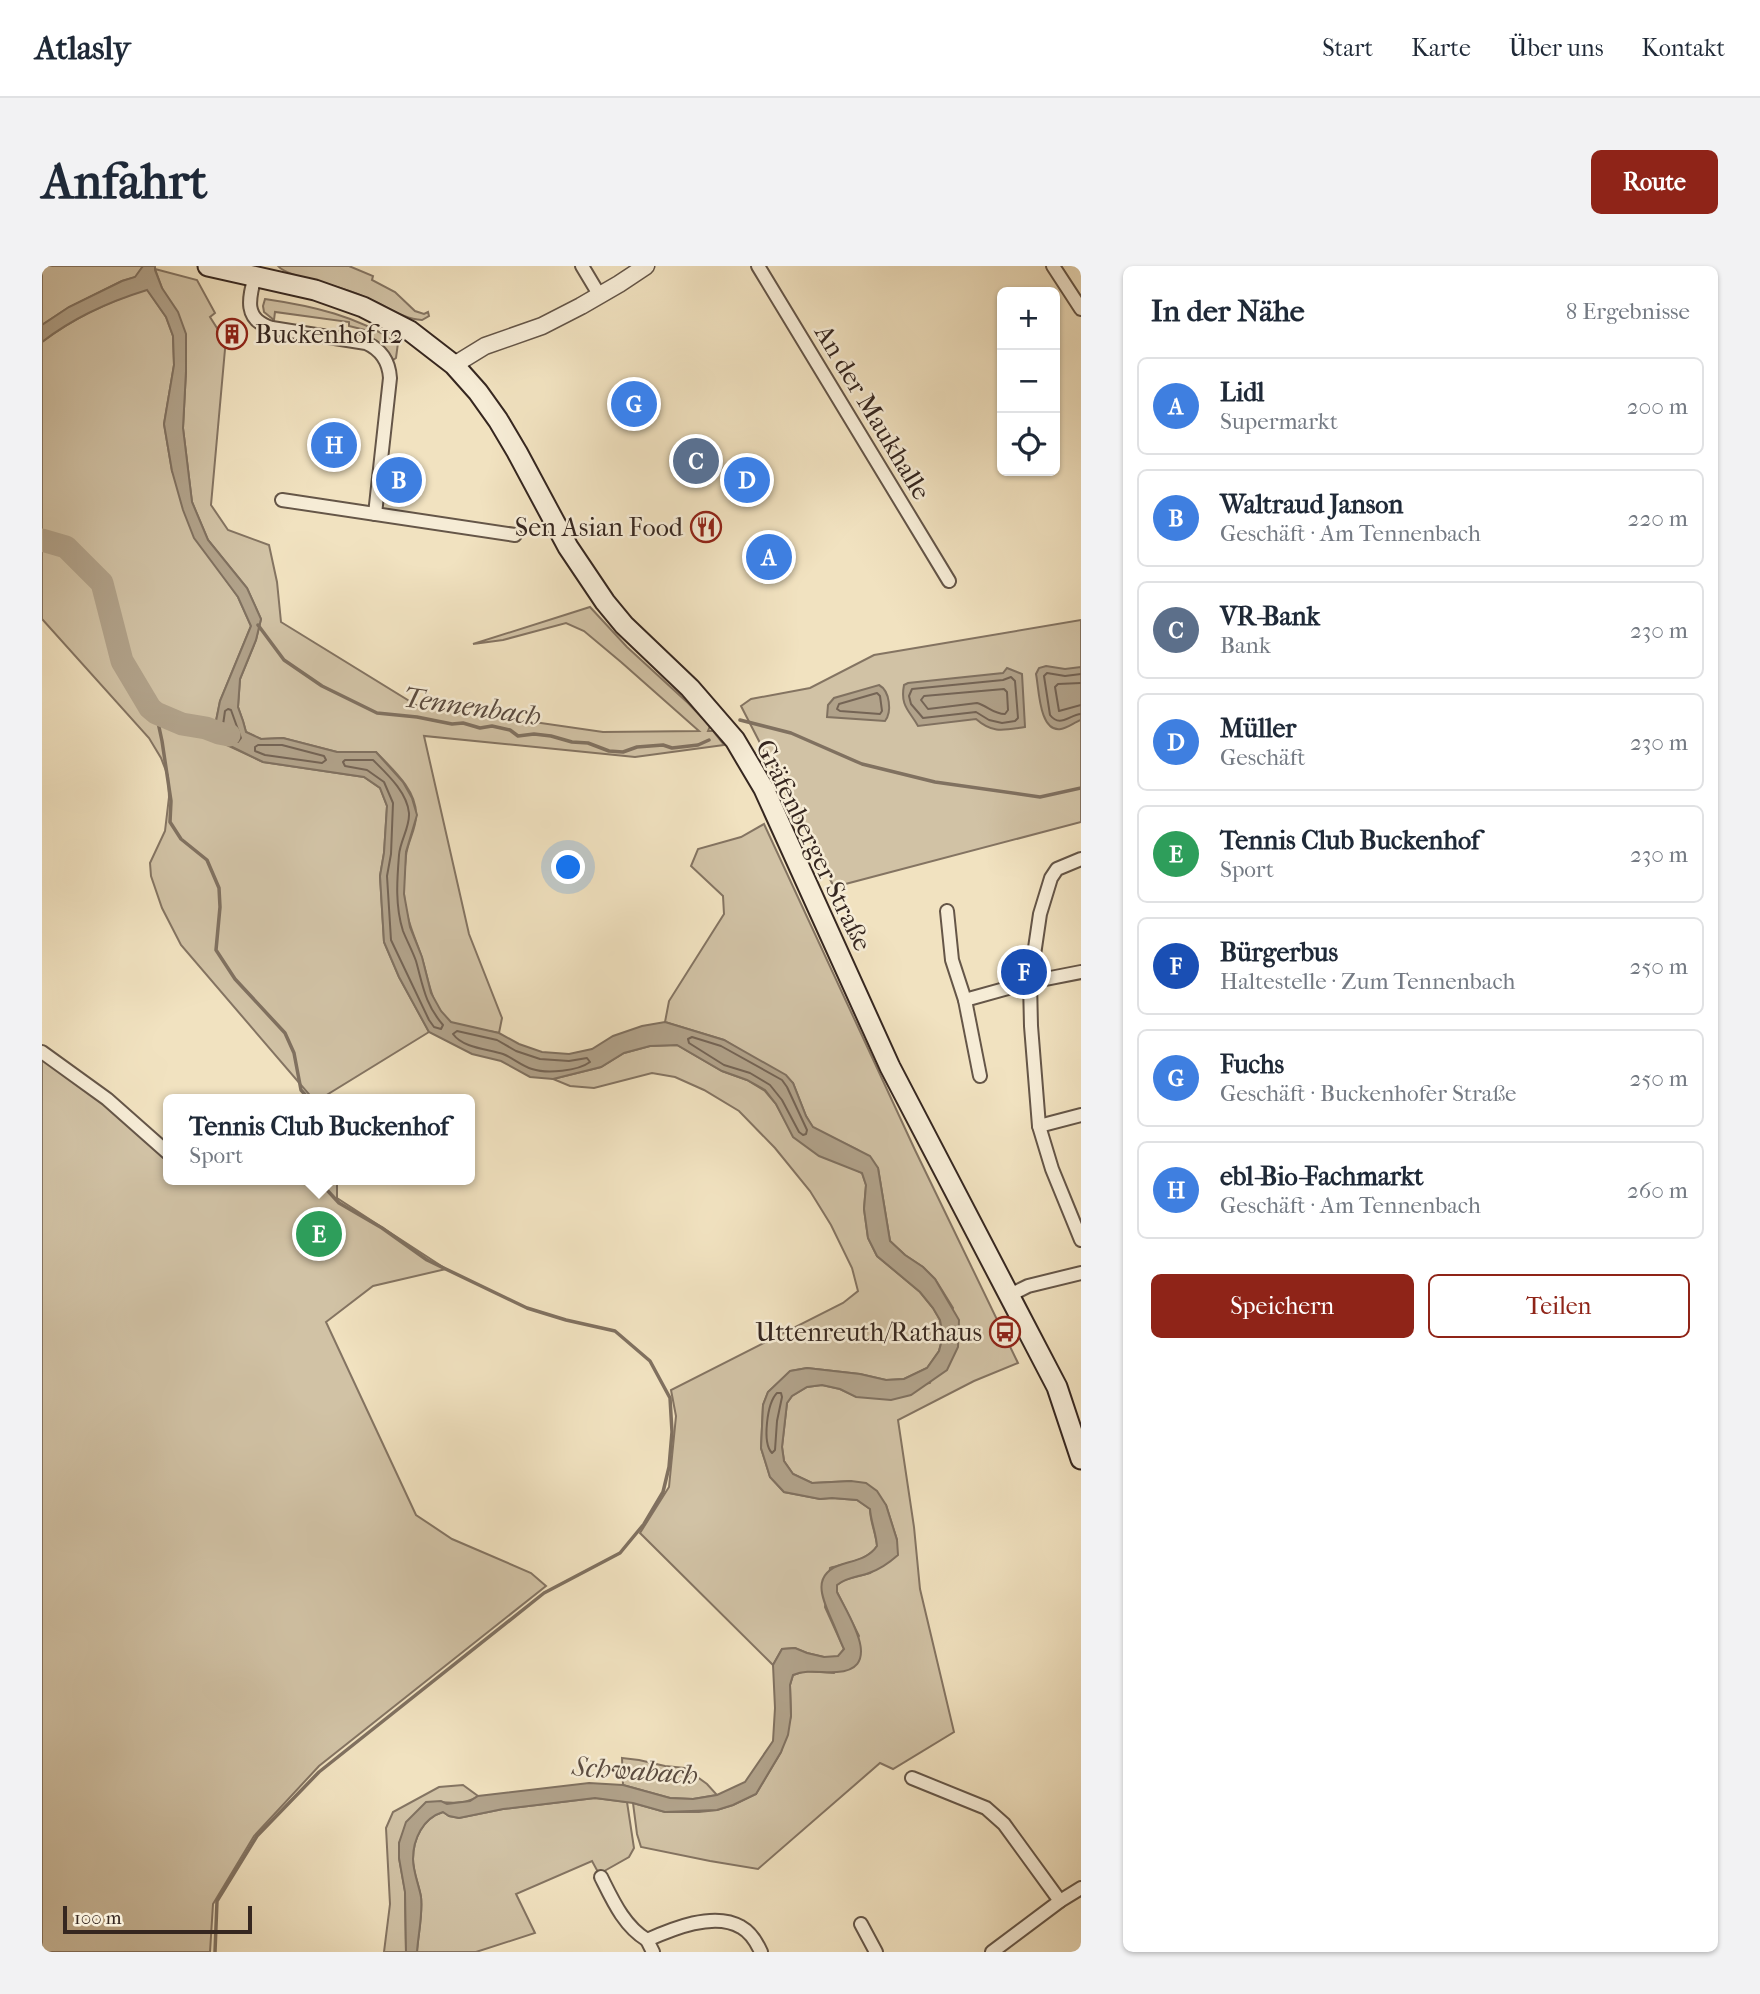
<!DOCTYPE html>
<html lang="de">
<meta charset="utf-8">
<style>
body{margin:0;font-family:"IM FELL French Canon",serif;background:#f2f2f3;color:#1f2937}
.controls{position:absolute;right:21px;top:21px;display:grid;overflow:hidden;border-radius:10px;box-shadow:0 2px 5px #0004}
.controls button{width:63px;height:63px;display:grid;place-items:center;padding:0;border:0;border-bottom:2px solid #e0e1e3;background:#fff;color:#1f2937;font:35px sans-serif}
.scale{position:absolute;left:21px;bottom:18px;width:189px;box-sizing:border-box;padding-left:7px;border:4px solid #362720;border-top:0;font-size:19px;line-height:24px;white-space:nowrap;color:#362720;-webkit-text-stroke:5px #f6ecd6;paint-order:stroke}
.you{position:absolute;left:527px;top:602px;width:24px;height:24px;margin:-18px;border:5px solid #fff;border-radius:50%;background:#1a73e8;box-shadow:0 0 0 10px #1a73e833}
.badge{display:grid;place-items:center;width:46px;height:46px;border-radius:50%;background:#8f2418;color:#fff;font-size:23px;font-weight:700}
.pin{position:absolute;translate:-50% -50%;border:4px solid #fff;box-shadow:0 2px 7px #0006}
.popup{position:absolute;left:121px;top:828px;width:312px;height:91px;box-sizing:border-box;display:grid;place-content:center;border-radius:10px;background:#fff;filter:drop-shadow(0 2px 5px #0005);font-size:23px;white-space:nowrap;color:#747a83}
.popup b{font-size:26px;color:#1f2937}
.popup::after{content:'';position:absolute;left:50%;top:100%;margin-left:-14px;border:14px solid transparent;border-top-color:#fff}
.list{margin:0;padding:0;list-style:none}
h2{display:flex;justify-content:space-between;align-items:center;height:91px;margin:0;padding:0 28px;font-size:30px}
h2 small{font-size:23px;font-weight:400;color:#747a83}
.list li{display:grid;grid-template-columns:46px 1fr auto;gap:21px;align-items:center;box-sizing:border-box;height:98px;margin:0 14px 14px;padding:0 14px;border:2px solid #e0e1e3;border-radius:10px}
.list b{display:block;font-size:26px;white-space:nowrap}
.list p{margin:0;font-size:23px;white-space:nowrap;color:#747a83}
.list em{font-size:23px;font-style:normal;color:#747a83}
.actions{display:flex;gap:14px;padding:21px 28px}
.actions a{flex:1;padding:16px 0;border:2px solid #8f2418;border-radius:10px;text-align:center;font-size:24px;color:#8f2418}
.actions .main{background:#8f2418;color:#fff}
.icon{flex:none;width:38px;height:38px;fill:none;stroke:currentColor;stroke-width:2;stroke-linecap:round;stroke-linejoin:round}
.map{position:relative;flex:none;width:1039px;height:1686px;overflow:hidden;border-radius:10px}
header{display:flex;align-items:center;gap:42px;box-sizing:border-box;height:98px;padding:0 35px;background:#fff;border-bottom:2px solid #e0e1e3}
header strong{font-size:33px}
nav{display:flex;gap:38px;margin-inline-start:auto;font-size:24px}
.intro{display:flex;align-items:center;justify-content:space-between;box-sizing:border-box;height:168px;padding:0 42px}
h1{margin:0;font-size:49px}
.button{padding:18px 32px;border-radius:10px;background:#8f2418;color:#fff;font-size:24px;font-weight:700}
main{display:flex;gap:42px;padding:0 42px}
aside{flex:1;background:#fff;border-radius:10px;box-shadow:0 2px 5px #0004}
.map>svg:first-child{display:block}
</style>
<header>
<strong>Atlasly</strong>
<nav><a>Start</a><a>Karte</a><a>Über uns</a><a>Kontakt</a></nav>
</header>
<div class="intro"><h1>Anfahrt</h1><a class="button">Route</a></div>
<main>
<div class="map">
<svg width="1039" height="1686" viewBox="0 0 1039 1686">
<rect width="100%" height="100%" fill="#f1e2c0"/>
<filter id="stains"><feTurbulence type="fractalNoise" baseFrequency=".00286" numOctaves="4"/><feColorMatrix values="0 0 0 0 .2 0 0 0 0 .09 0 0 0 0 .02 0 0 0 .5 -.17"/></filter>
<radialGradient id="worn" r=".72"><stop offset=".6" stop-color="#630" stop-opacity="0"/><stop offset="1" stop-color="#630" stop-opacity=".3"/></radialGradient>
<!-- green -->
<g fill="#d1c2a5" stroke="#847462" stroke-width="2">
<polygon points="0,0 101,0 94,11 80,15 27,41 0,59"/>
<path d="M236,0H307L331,10L330,14L353,26L373,45L382,48L386,46L387,50L380,54C361,53 346,41 329,34C319,29 308,25 298,22C284,17 244,10 236,0Z"/>
<path d="M113,3L155,14L173,47L168,51L175,62L181,58L185,61L169,239L186,264L227,279L235,316L239,356L374,439L561,466L657,465L579,396L542,365L524,357L461,374L431,378L548,341L585,381L646,437L668,460L666,465H671L682,479L593,491L382,470L427,668L460,752L457,767C445,764 420,762 410,757C389,746 386,708 379,689C372,669 363,650 362,628C361,615 363,602 364,590C365,576 375,562 374,548C374,523 350,503 334,486H295L241,472L219,473L204,466L201,455L196,441L198,413L214,374L219,353L205,322L166,274L150,236L141,162L144,105L120,22Z"/>
<path d="M105,23L124,51L131,70L132,99L122,158L130,205L177,304L196,331L209,360L178,435L173,460H160L161,468L221,496L322,511L338,522L345,540L342,587L338,610L342,676L357,711L387,766L278,833H271L139,679L120,642L109,610L108,597L123,565L127,531L126,510L119,492L107,472L0,353V76C33,51 66,36 105,23Z"/>
<path d="M223,33C271,40 315,50 356,77L354,92L351,94C345,83 338,76 326,70L327,65L307,60V56L233,46L232,54L222,46L221,40Z"/>
<polygon points="1039,354 1039,556 792,621 699,440 709,433 768,422 832,389"/>
<polygon points="722,558 873,884 976,1097 932,1115 856,1154 872,1261 878,1323 912,1466 851,1503 838,1497 716,1603 668,1595 599,1581 595,1568 591,1537 623,1546 657,1546 675,1544 691,1539 714,1528 739,1486 749,1450 748,1419 751,1409 763,1405 792,1407 817,1370 795,1326 795,1319 802,1314 828,1307 855,1289 855,1274 844,1239 809,1215 770,1217 751,1208 742,1195 740,1181 745,1137 750,1130 765,1121 780,1119 798,1123 815,1131 888,1117 911,1042 893,1013 881,1001 863,989 848,975 836,902 816,884 771,862 764,850 751,817 682,774 623,756 627,735 682,648 681,630 649,600 656,583 699,571"/>
<path d="M635,779L680,805L705,814L723,825L734,838L752,871L820,907L824,919L822,943L826,972L835,990L878,1026L891,1042L898,1054L901,1070L897,1085L885,1102L862,1113L844,1114L818,1108L765,1102L749,1105L726,1126L721,1139L719,1182L728,1211L742,1226L778,1233L790,1232L815,1234L828,1243C828,1256 834,1267 835,1280C825,1295 804,1297 788,1302L783,1341L802,1383L796,1391H782L765,1387L753,1382L740,1383L731,1399L598,1267L627,1221L634,1150L629,1124L801,1037L816,1025L810,1002L789,959L768,925L733,882L697,845L662,824L633,811L610,807L552,822L528,820L511,813L559,801L582,787L608,780Z"/>
<polygon points="0,786 126,883 126,914 295,914 295,932 404,1003 331,1020 284,1056 374,1249 410,1273 489,1307 504,1320 277,1500 212,1570 171,1638 168,1686 0,1686"/>
<polygon points="580,1492 597,1494 623,1500 643,1502 665,1518 675,1529 651,1533 628,1532 581,1519"/>
<path d="M421,1519L436,1530C420,1541 402,1535 385,1536L375,1547L357,1577V1592L363,1625L364,1686H342L348,1638L344,1562L351,1546L397,1521Z"/>
<path d="M553,1532L585,1536L592,1582L587,1591L557,1608L550,1595L474,1628L493,1667L434,1686H375C376,1669 381,1648 379,1631C377,1619 371,1606 371,1593C371,1573 381,1552 401,1546L407,1550L417,1552L461,1543Z"/>
</g>
<!-- water -->
<g fill="#b1a28a" stroke="#807160" stroke-width="2">
<path d="M101,0H113V4L120,22L136,46L144,68V105L141,162L150,236L166,274L205,322L219,353L214,374L198,413L196,441L201,455L204,466L219,473L241,472L295,486H334L361,516L370,532L375,549L364,586L362,628L368,661L380,691L389,727L399,745L409,756L457,767L477,778L500,786L527,788L550,783L571,770L600,760L623,756L682,774L744,809L751,817L764,850L771,861L828,890L836,902L848,975L863,989L881,1001L893,1013L917,1054L916,1081L905,1104L869,1129L849,1134L814,1131L798,1123L780,1119L765,1121L750,1130L745,1137L740,1181L742,1195L751,1208L770,1217L809,1215L824,1217L835,1225L844,1239L855,1274L856,1289C847,1297 839,1303 827,1307C816,1311 805,1311 795,1319V1326C806,1349 843,1403 795,1406C779,1407 766,1403 751,1409L748,1419L749,1450L746,1469L739,1486L714,1528L691,1539L675,1544L623,1546L591,1537L553,1532L461,1543L417,1552L407,1550L401,1546C381,1552 371,1573 371,1593C371,1606 377,1619 379,1631C381,1648 376,1669 375,1686H364L363,1626L357,1592V1577L364,1556L384,1536L399,1535L405,1538L428,1535L436,1530L547,1517L581,1519L628,1532L651,1533L675,1529L703,1516L731,1475L733,1442L731,1399L740,1383L753,1382L765,1387L782,1391L796,1390L802,1383C798,1375 795,1366 791,1357C781,1334 767,1308 801,1298C814,1294 827,1292 835,1280C834,1267 829,1256 828,1243L815,1234L790,1232L778,1233L742,1226L728,1211L719,1182L721,1139L726,1126L748,1105L765,1102L818,1108L844,1114L862,1113L885,1102L897,1085L901,1070L898,1054L891,1042L878,1026L835,990L826,972L822,943L824,919L820,907L777,890L751,871L734,838L723,824L705,814L680,805L635,779L608,780L582,787L559,801L511,813L488,811L459,795L430,788L387,766L357,711L342,676L338,610L342,587L345,540L338,522L322,511L221,496L180,476L173,460L178,435L209,360L196,331L152,272L141,244L130,205L122,158L132,99L131,70L124,51L105,24C66,36 32,51 0,76V59L27,41L80,15L93,11Z"/>
<path d="M1004,400L1023,403L1039,401V454C1033,456 1025,462 1019,463C997,467 997,422 994,408L997,402Z"/>
<path d="M965,402L980,408L983,461C962,464 951,468 934,453L876,460C867,444 858,440 862,419L866,417L961,407Z"/>
<path d="M837,419C848,425 850,446 843,455L785,451L786,439L792,432Z"/>
</g>
<g fill="none" stroke-linecap="round" stroke-linejoin="round">
<!-- shore -->
<g stroke="#746455" stroke-width="2">
<path d="M1039,408L1023,410L1005,407L1002,410L1008,449C1018,462 1027,449 1039,448"/>
<polygon points="969,411 973,415 976,452 973,455 960,457 947,454 934,446 881,452 869,438 867,430 870,423 961,414"/>
<polyline points="1039,417 1016,418 1013,421 1017,445 1039,439"/>
<path d="M962,423L965,426L966,444L963,448C951,448 946,440 935,437L886,443L879,434L882,430Z"/>
<polygon points="835,427 838,430 840,445 838,448 798,445 795,443 797,438"/>
<polygon points="186,443 189,444 199,472 196,476 186,471 181,459 183,445"/>
<polygon points="216,479 240,479 282,490 284,494 280,497 223,489 213,485 213,481"/>
<path d="M303,494H331C345,508 365,526 367,547C368,561 358,575 357,589C355,614 353,640 361,665C365,675 370,684 374,695C381,720 383,738 401,759L399,763L392,761L387,754L349,674L345,610L349,588L351,537L342,516L325,504L303,500L301,496Z"/>
<path d="M415,765L455,774L474,785L498,793L527,795L545,792L548,796C536,805 505,808 490,803C480,800 471,792 461,788C445,783 421,782 411,768Z"/>
<polygon points="650,771 679,780 740,814 745,821 765,864 764,868 761,869 757,866 740,834 728,819 708,807 682,799 647,777 646,773"/>
<path d="M735,1127H739L740,1131L735,1155L733,1184L730,1187C720,1177 725,1137 735,1127Z"/>
</g>
<!-- stream -->
<g stroke="#807160" stroke-width="3.5">
<polyline points="216,359 242,394 280,420 335,447 375,451 410,458 421,457 438,462 450,460 468,464 476,470 492,468 509,470 530,476 546,477 567,485 581,486 595,481 621,479 630,482 656,479 667,474"/>
<polyline points="114,447 120,475 129,535 128,556 139,573 165,594 177,622 178,641 174,684 193,713 243,767 252,787 259,824 267,833"/>
<polyline points="698,454 749,467 820,498 893,516 998,531 1039,522"/>
<polyline points="173,1686 175,1635 215,1570 277,1506 502,1327 578,1287 602,1258 621,1226 627,1201 630,1166 628,1132 608,1095 573,1065 524,1054 485,1042 385,994 340,962 297,937 285,924 284,914"/>
</g>
<!-- river -->
<polyline stroke="#b1a28a" stroke-width="23" points="0,274 24,281 60,317 80,395 108,442 114,447 140,458 164,462 177,467 187,469"/>
<!-- minor casing -->
<g stroke="#655648" stroke-width="16">
<g id="minor">
<polyline points="540,0 558,30"/>
<polyline points="716,0 907,315"/>
<polyline points="1011,0 1039,43"/>
<path d="M213,10C207,32 201,54 230,62L324,77C340,84 347,96 348,112L333,248"/>
<polyline points="240,234 473,269"/>
<polyline points="1039,593 1015,603 1009,612 998,648 988,716 989,760 997,860 1010,903 1039,974"/>
<polyline points="905,645 910,694 923,734 988,716 1039,706"/>
<polyline points="923,734 938,810"/>
<polyline points="0,786 65,833 126,887"/>
<polyline points="997,860 1039,849"/>
<polyline points="968,1029 986,1020 1039,1007"/>
<polyline points="870,1512 944,1542 962,1558 1018,1635"/>
<path d="M559,1611C571,1635 582,1660 605,1674"/>
<polyline points="819,1658 834,1686"/>
<path d="M611,1686L605,1674C630,1663 672,1645 699,1661C708,1666 715,1677 719,1686"/>
<polyline points="950,1686 1018,1635 1039,1622"/>
</g>
</g>
<!-- tertiary casing -->
<g stroke="#655648" stroke-width="19">
<polyline id="tertiary" points="412,99 443,80 500,60 539,40 577,18 604,0"/>
</g>
<!-- secondary casing -->
<g stroke="#362720" stroke-width="23">
<polyline id="secondary" points="166,0 273,24 321,41 368,65 412,99 436,126 456,154 475,186 526,281 563,336 582,359 648,422 693,474 722,523 848,801 1015,1121 1039,1193"/>
</g>
<!-- minor -->
<use href="#minor" stroke="#f6ecd6" stroke-width="12"/>
<!-- tertiary -->
<use href="#tertiary" stroke="#f6ecd6" stroke-width="16"/>
<!-- secondary -->
<use href="#secondary" stroke="#f6ecd6" stroke-width="19"/>
</g>
<!-- icons -->
<defs>
<g id="building-ring" transform="scale(1.575)"><circle r="9.5" fill="#f6ecd6" stroke="#8f2418" stroke-width="1.5"/><path d="M-4-6H4V6H1V3H-1V6H-4ZM-2.5-4.3h1.7v1.8h-1.7ZM.8-4.3h1.7v1.8H.8ZM-2.5-1h1.7V.8h-1.7ZM.8-1h1.7V.8H.8Z" fill="#8f2418"/></g>
<g id="restaurant-ring" transform="scale(1.575)"><circle r="9.5" fill="#f6ecd6" stroke="#8f2418" stroke-width="1.5"/><path d="M-5-6h1v4h1v-4h1v4h1v-4h1v5L-1.5 .5V6h-2V.5L-5-1ZM5-6V6H3V1.5H1.5Q1.5-4 5-6Z" fill="#8f2418"/></g>
<g id="bus-ring" transform="scale(1.575)"><circle r="9.5" fill="#f6ecd6" stroke="#8f2418" stroke-width="1.5"/><path d="M-5-6H5V4H4V6H2V4H-2V6H-4V4H-5ZM-3.5-4V0h7V-4ZM-3.5 1.2v1.5H-2V1.2ZM2 1.2v1.5H3.5V1.2Z" fill="#8f2418"/></g>
</defs>
<g fill-rule="evenodd">
<use href="#building-ring" x="190" y="68"/>
<use href="#restaurant-ring" x="664" y="261"/>
<use href="#bus-ring" x="963" y="1066"/>
</g>
<g text-anchor="middle" stroke-width="5" stroke-linejoin="round" paint-order="stroke">
<!-- poi labels -->
<g font-size="26" fill="#362720" stroke="#f6ecd6" text-anchor="end">
<text x="213" y="77" text-anchor="start">Buckenhof 12</text>
<text x="641" y="270">Sen Asian Food</text>
<text x="940" y="1075">Uttenreuth/Rathaus</text>
</g>
<!-- street labels -->
<g font-size="26" fill="#362720" stroke="#f6ecd6">
<text transform="translate(831 146) rotate(59)" y="9">An der Maukhalle</text>
<text transform="translate(772 579) rotate(64)" y="9">Gräfenberger Straße</text>
</g>
<!-- water labels -->
<g font-size="28" font-style="italic" fill="#5b4c40" stroke="#f6ecd6">
<text transform="translate(430 440) rotate(8)" y="10">Tennenbach</text>
<text transform="translate(593 1504) rotate(4)" y="10">Schwabach</text>
</g>
</g>
<rect width="100%" height="100%" filter="url(#stains)"/>
<rect width="100%" height="100%" fill="url(#worn)"/>
</svg>
<div class="controls">
<button>+</button>
<button>−</button>
<button><svg class="icon" aria-label="locate" viewBox="0 0 24 24"><circle cx="12" cy="12" r="6"/><path d="M12 2v4M12 18v4M2 12h4M18 12h4"/></svg></button>
</div>
<div class="scale">100 m</div>
<div class="you"></div>
<div class="pin badge" style="left:727px;top:291px;background:#3f7fe0">A</div>
<div class="pin badge" style="left:357px;top:214px;background:#3f7fe0">B</div>
<div class="pin badge" style="left:654px;top:195px;background:#5c6f8a">C</div>
<div class="pin badge" style="left:705px;top:214px;background:#3f7fe0">D</div>
<div class="pin badge" style="left:277px;top:968px;background:#2e9e5b">E</div>
<div class="popup"><b>Tennis Club Buckenhof</b>Sport</div>
<div class="pin badge" style="left:982px;top:706px;background:#1a4fb4">F</div>
<div class="pin badge" style="left:592px;top:138px;background:#3f7fe0">G</div>
<div class="pin badge" style="left:292px;top:179px;background:#3f7fe0">H</div>
</div>
<aside>
<h2>In der Nähe<small>8 Ergebnisse</small></h2>
<ul class="list">
<li><span class="badge" style="background:#3f7fe0">A</span><div><b>Lidl</b><p>Supermarkt</p></div><em>200 m</em></li>
<li><span class="badge" style="background:#3f7fe0">B</span><div><b>Waltraud Janson</b><p>Geschäft · Am Tennenbach</p></div><em>220 m</em></li>
<li><span class="badge" style="background:#5c6f8a">C</span><div><b>VR-Bank</b><p>Bank</p></div><em>230 m</em></li>
<li><span class="badge" style="background:#3f7fe0">D</span><div><b>Müller</b><p>Geschäft</p></div><em>230 m</em></li>
<li><span class="badge" style="background:#2e9e5b">E</span><div><b>Tennis Club Buckenhof</b><p>Sport</p></div><em>230 m</em></li>
<li><span class="badge" style="background:#1a4fb4">F</span><div><b>Bürgerbus</b><p>Haltestelle · Zum Tennenbach</p></div><em>250 m</em></li>
<li><span class="badge" style="background:#3f7fe0">G</span><div><b>Fuchs</b><p>Geschäft · Buckenhofer Straße</p></div><em>250 m</em></li>
<li><span class="badge" style="background:#3f7fe0">H</span><div><b>ebl-Bio-Fachmarkt</b><p>Geschäft · Am Tennenbach</p></div><em>260 m</em></li>
</ul>
<div class="actions"><a class="main">Speichern</a><a>Teilen</a></div>
</aside>
</main>
